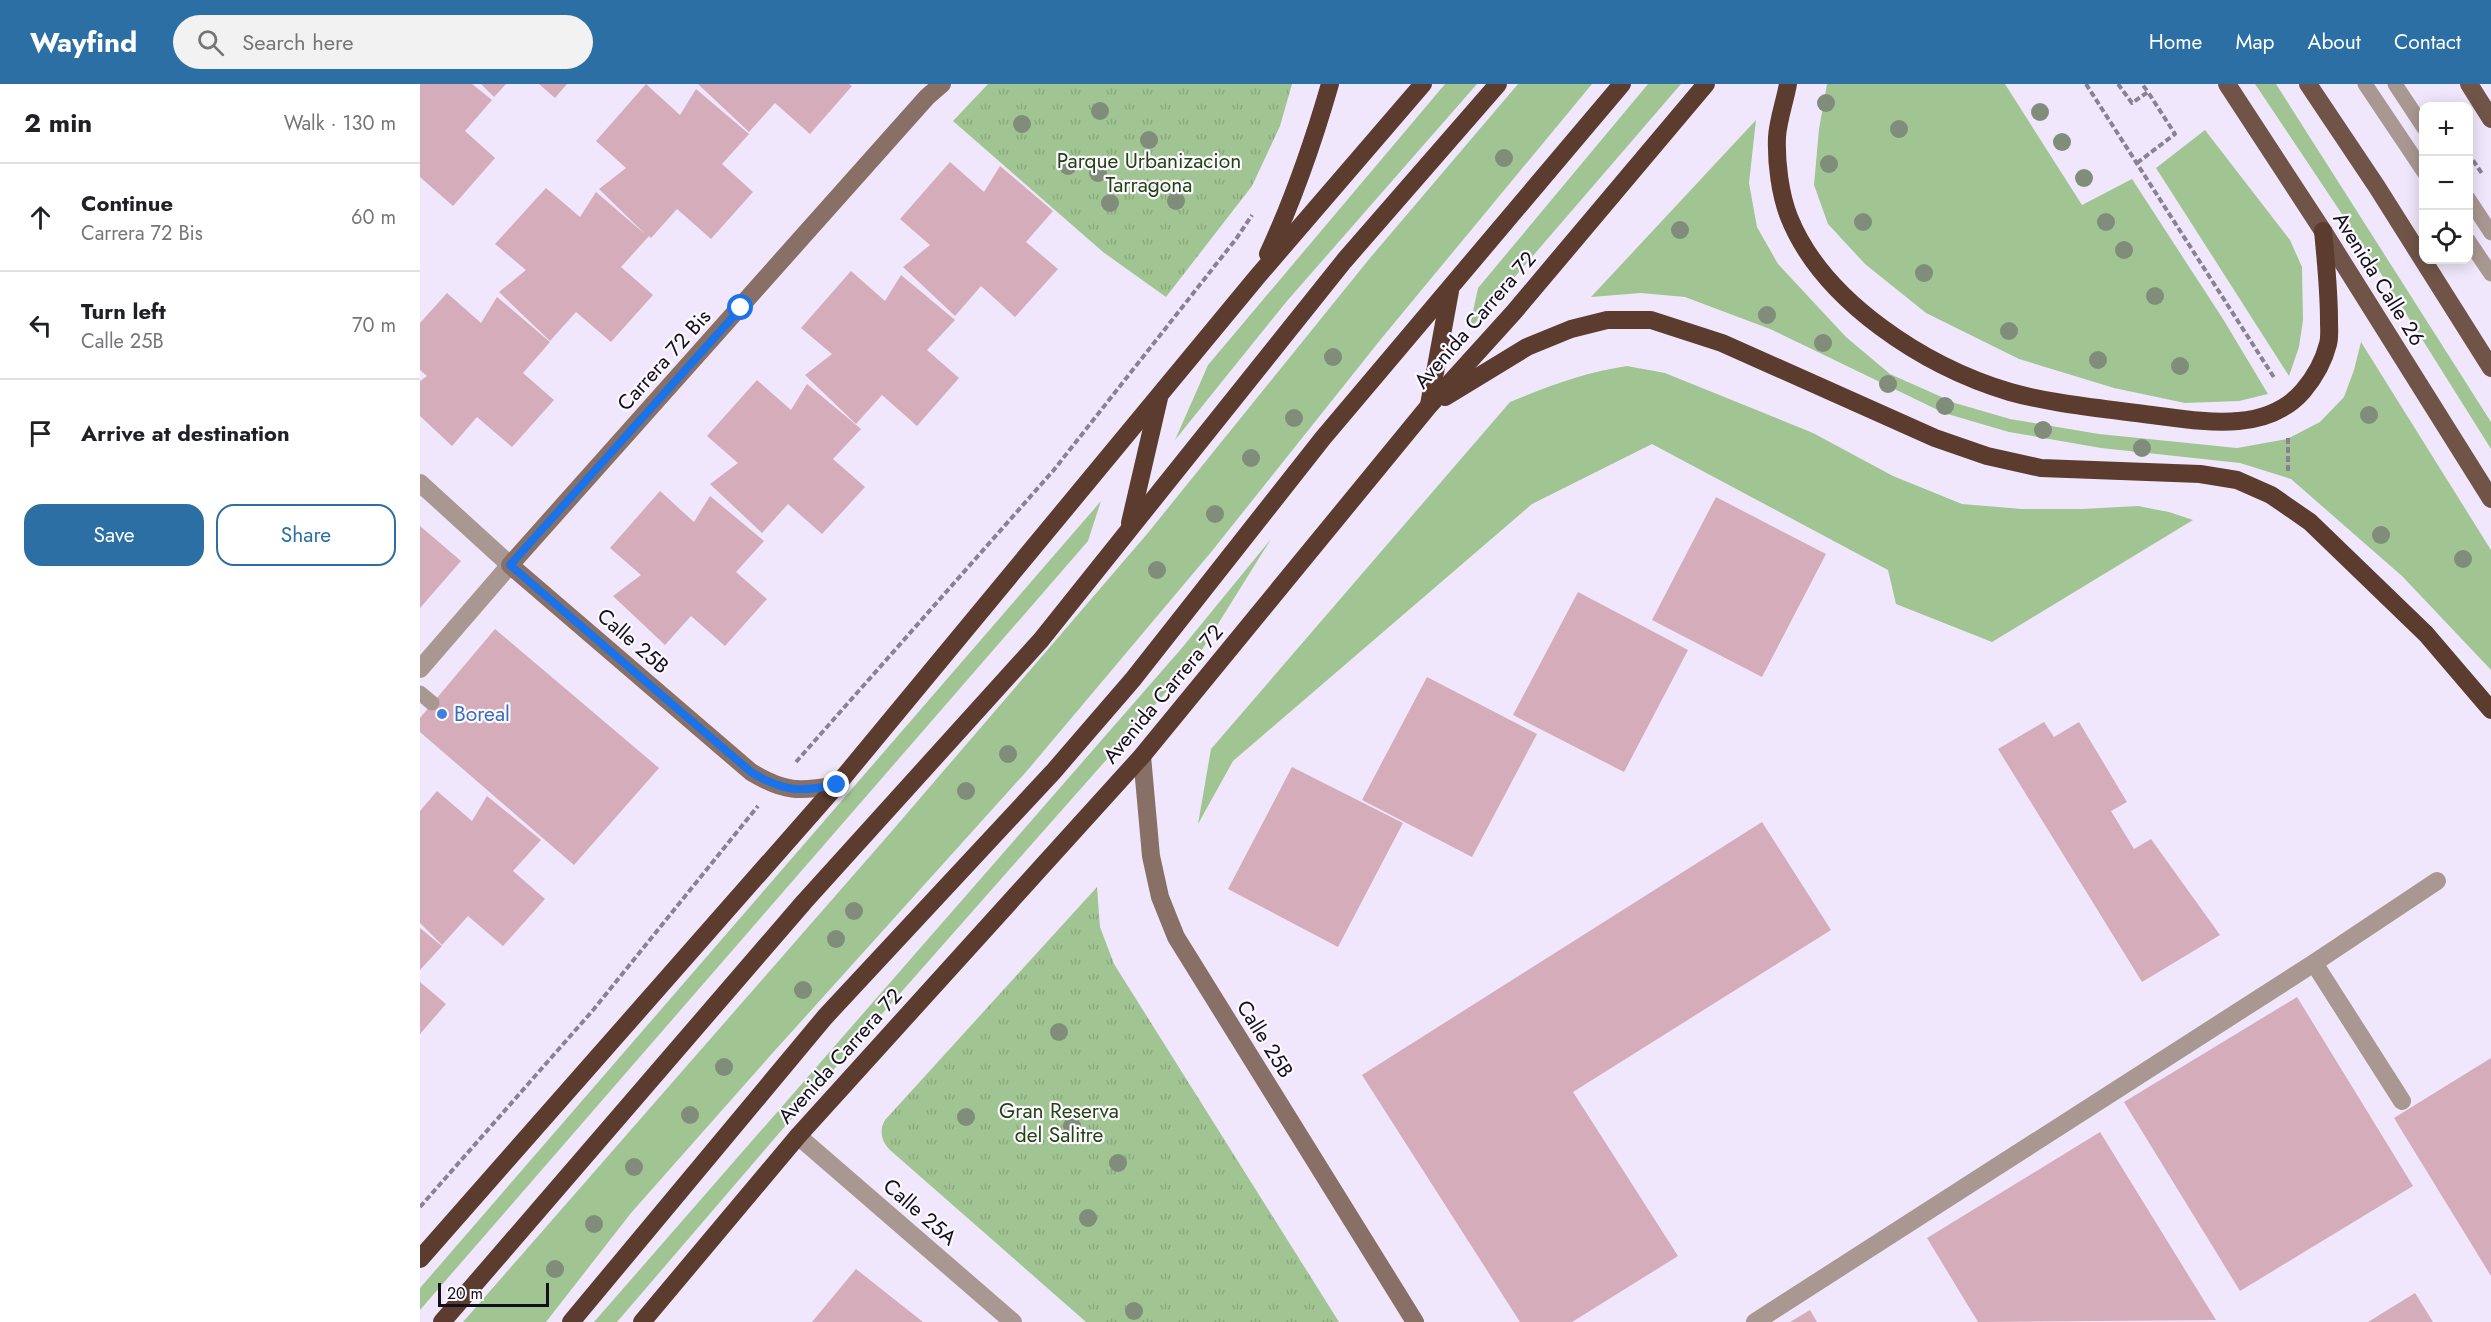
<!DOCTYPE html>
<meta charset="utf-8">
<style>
body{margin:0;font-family:Jost,sans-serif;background:#f2f2f2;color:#202124}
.controls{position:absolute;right:18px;top:18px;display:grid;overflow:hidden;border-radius:12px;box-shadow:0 3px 15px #0003}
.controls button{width:54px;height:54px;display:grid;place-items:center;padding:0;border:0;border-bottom:2px solid #e0e0e0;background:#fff;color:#202124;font:30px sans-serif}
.scale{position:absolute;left:18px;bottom:15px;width:111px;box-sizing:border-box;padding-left:6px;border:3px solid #140f1a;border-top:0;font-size:16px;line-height:21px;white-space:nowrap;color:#140f1a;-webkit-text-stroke:4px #fbf8ff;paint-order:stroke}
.stop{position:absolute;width:18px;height:18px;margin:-14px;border:4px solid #1a73e8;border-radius:50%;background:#fff}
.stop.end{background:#1a73e8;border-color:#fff;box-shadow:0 2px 6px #0008}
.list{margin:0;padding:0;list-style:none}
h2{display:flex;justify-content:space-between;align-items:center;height:78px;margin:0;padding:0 24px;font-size:26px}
h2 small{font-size:20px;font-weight:400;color:#757577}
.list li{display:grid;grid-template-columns:39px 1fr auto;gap:18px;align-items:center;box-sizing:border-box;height:108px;padding:0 24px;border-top:2px solid #e0e0e0}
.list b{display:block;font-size:22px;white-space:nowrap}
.list p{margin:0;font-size:20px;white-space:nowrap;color:#757577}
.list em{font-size:20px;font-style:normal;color:#757577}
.actions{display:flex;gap:12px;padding:18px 24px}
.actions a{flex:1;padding:14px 0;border:2px solid #2b6fa4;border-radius:18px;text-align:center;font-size:21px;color:#2b6fa4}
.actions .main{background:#2b6fa4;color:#fff}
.icon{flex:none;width:33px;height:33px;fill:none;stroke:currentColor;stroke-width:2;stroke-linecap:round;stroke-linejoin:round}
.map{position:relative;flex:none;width:2071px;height:1238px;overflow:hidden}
header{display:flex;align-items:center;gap:36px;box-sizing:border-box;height:84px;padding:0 30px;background:#2b6fa4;color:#fff}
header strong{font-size:28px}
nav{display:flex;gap:33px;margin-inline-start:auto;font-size:21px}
.search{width:420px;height:54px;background:#f2f2f2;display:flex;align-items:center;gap:15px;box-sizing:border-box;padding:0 21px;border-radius:33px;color:#757577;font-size:22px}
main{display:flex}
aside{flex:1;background:#fff}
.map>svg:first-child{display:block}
</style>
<header>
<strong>Wayfind</strong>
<div class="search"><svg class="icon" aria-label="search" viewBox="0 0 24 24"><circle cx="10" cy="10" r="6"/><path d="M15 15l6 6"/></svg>Search here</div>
<nav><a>Home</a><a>Map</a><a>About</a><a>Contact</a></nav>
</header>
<main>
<aside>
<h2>2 min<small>Walk · 130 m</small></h2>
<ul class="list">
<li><svg class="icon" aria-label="ahead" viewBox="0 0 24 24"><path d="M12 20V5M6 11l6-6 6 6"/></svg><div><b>Continue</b><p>Carrera 72 Bis</p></div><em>60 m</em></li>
<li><svg class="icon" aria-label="left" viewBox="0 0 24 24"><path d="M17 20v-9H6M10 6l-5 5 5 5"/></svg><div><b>Turn left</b><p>Calle 25B</p></div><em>70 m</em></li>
<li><svg class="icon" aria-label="arrive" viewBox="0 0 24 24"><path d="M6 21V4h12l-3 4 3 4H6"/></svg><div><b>Arrive at destination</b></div></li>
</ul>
<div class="actions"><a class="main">Save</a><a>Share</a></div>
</aside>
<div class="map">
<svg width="2071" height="1238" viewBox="0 0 2071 1238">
<defs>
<pattern id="park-tufts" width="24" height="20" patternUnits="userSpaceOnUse" patternTransform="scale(1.5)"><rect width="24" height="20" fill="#a1c592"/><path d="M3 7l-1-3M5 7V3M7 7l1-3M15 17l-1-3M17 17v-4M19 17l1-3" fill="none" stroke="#8aa87d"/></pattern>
</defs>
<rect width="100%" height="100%" fill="#f1e7fc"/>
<!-- green -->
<g fill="#a1c592">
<polygon points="1025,0 1057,0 867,217 755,356 788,281"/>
<polygon points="1098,0 1172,0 961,255 792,467 606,688 349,973 211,1129 126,1238 43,1238 465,755 727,450 950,174"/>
<polygon points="1228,0 1261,0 1049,246 1058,204"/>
<polygon points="1407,0 1585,0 1662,121 1712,95 1803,235 1848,310 1819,317 1765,319 1694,304 1599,275 1506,229 1445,180 1408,140 1394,101 1399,45"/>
<polygon points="1835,0 1856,0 2071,338 2071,365 1948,169"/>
<polygon points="1336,36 1329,99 1337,143 1358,180 1426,253 1470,290 1535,319 1590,335 1679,350 1817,364 1867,355 1900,338 1924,313 1934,286 1941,258 2071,466 2071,586 1982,492 1871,395 1820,379 1681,364 1589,348 1524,329 1350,245 1265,213 1221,209 1171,213"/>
<polygon points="1785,46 1870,156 1882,183 1883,236 1879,263 1869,292 1736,84"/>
<path d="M1207,282L1245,289L1393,349L1473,392L1542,420L1602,425H1662L1718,422L1749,428L1773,436L1572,558L1476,520L1468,486L1232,360L1112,420L813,677L778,740L791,665L1090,318C1131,301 1163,289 1207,282Z"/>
<polygon points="681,417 668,457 0,1226 0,1204"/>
<polygon points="851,455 778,572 446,948 197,1238 174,1238 761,565"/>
</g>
<!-- park -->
<g fill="url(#park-tufts)">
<polygon points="568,0 872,0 860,42 832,102 746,213 683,168 533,37"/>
<path d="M677,803L680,843L694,880L919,1238H666L470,1066C461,1057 459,1046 465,1036Z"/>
</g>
<!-- building -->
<g fill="#d4acba">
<polygon points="0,0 52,0 72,16 45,47 75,74 33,122 0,93"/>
<polygon points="61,0 86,0 74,13"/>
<polygon points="119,0 147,0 135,14"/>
<polygon points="226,0 260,31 276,5 329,50 302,80 333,108 291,155 257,125 231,154 229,152 201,183 233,211 191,258 156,228 130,257 79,208 106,186 75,160 126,104 160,133 176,108 226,151 179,105 206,84 176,57"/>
<polygon points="278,0 429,0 432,2 390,50 355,19 329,48"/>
<polygon points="530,78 564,108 580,82 633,127 606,158 638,185 595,233 561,202 535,232 483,183 510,161 480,135"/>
<polygon points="431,187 465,217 481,191 535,236 507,266 539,294 497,342 462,311 436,340 385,291 412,270 381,244"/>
<polygon points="27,209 61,239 77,213 130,258 103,289 134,316 92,363 57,333 32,362 0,332 0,297 7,292 0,286 0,239"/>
<polygon points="337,296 371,326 387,300 441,345 413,375 445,403 402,450 368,420 342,449 290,400 318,379 287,352"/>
<polygon points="240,407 274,438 290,412 344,457 316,488 347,515 305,562 271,532 245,561 193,512 221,491 190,464"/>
<polygon points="1296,413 1406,470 1342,593 1232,536"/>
<polygon points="0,442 41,477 0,524"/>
<polygon points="1158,508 1268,566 1204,688 1093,631"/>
<polygon points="75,545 239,684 154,781 0,648 0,634"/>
<polygon points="1007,593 1117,650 1052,773 942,716"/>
<polygon points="1624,638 1634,653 1659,638 1707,718 1691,727 1714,765 1731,755 1800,851 1722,898 1578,665"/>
<polygon points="872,683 983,739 918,863 808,805"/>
<polygon points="17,707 52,737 67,712 121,756 93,787 125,815 83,862 48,832 22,861 0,839 0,727"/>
<polygon points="1342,738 1411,846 1153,1008 1258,1172 1152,1238 1100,1238 942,991"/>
<polygon points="0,844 22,862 0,886"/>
<polygon points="0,898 26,920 0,950"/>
<polygon points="1877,913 1993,1102 1820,1207 1704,1018"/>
<polygon points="2071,974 2071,1192 1974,1034"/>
<polygon points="1680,1048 1796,1236 1558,1238 1507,1154"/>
<polygon points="436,1185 503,1238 392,1238"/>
<polygon points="1995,1209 2013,1238 1948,1238"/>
<polygon points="1390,1226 1397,1238 1370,1238"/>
</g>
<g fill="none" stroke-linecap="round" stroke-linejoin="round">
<!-- path -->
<g stroke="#8a8292" stroke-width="4" stroke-dasharray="6 3" stroke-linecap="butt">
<polyline points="1666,0 1855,295"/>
<polyline points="1698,0 1712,19 1728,8 1722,0"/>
<polyline points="2048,69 2063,91"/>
<polyline points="1717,79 1755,50 1728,8"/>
<polyline points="1868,387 1868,353"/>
<polyline points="376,678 633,387 816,155 832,131"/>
<polyline points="0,1123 174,925 338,722"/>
</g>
<!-- lane -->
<g stroke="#a99891" stroke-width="15">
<polyline points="1945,0 2004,88"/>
<polyline points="1975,0 2004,44"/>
<polyline points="2048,114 2071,149"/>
<polyline points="2048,156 2071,190"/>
<polyline points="0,609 12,619"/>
</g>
<!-- street -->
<g stroke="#a99891" stroke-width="18">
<polyline points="0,399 90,481 0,585"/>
<polyline points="1894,879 1982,1017"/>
<polyline points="378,1052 593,1238"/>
<polyline points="1335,1238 1894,879 2017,797"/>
</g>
<!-- secondary -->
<g stroke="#887066" stroke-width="18">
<polyline points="722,672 731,772 740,813 756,853 995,1238"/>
<path d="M417,701C379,708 364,708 331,688L90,481L507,13L522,0"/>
</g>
<!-- primary -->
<g stroke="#705448" stroke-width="18">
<polyline points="1807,0 1903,147 2071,415"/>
<polyline points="1888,0 1957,103 2071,284"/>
<polyline points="2049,0 2071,35"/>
</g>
<!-- highway -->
<g stroke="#5b3c2e" stroke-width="18">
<path d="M1368,0C1365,17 1358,36 1357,53C1356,78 1360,110 1369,133C1403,218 1506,283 1590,308C1633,320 1680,324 1724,330C1776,336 1844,352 1883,307C1894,294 1904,276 1908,260C1910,253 1909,244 1909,237C1909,207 1906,177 1903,147"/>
<path d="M848,170C874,114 893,59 910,0"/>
<polyline points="1025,313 1107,263 1151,245 1187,236 1231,236 1302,259 1515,354 1567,372 1621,384 1780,390 1817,396 1851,411 1890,438 2006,550 2071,626"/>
<polyline points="1009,321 1030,207"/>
<polyline points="710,439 739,314"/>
<polyline points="0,1175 417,701 837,193 1003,0"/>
<polyline points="22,1238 384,818 621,556 924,177 1078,0"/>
<polyline points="151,1238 405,933 633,688 714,594 903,354 1202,0"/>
<polyline points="222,1238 378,1052 722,672 1008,323 1094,228 1286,0"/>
</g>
</g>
<!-- trees -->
<g fill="#808d7b">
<circle cx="1406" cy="19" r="9"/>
<circle cx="680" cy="27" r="9"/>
<circle cx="1620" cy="28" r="9"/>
<circle cx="602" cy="40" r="9"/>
<circle cx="1479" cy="45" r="9"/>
<circle cx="729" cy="56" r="9"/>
<circle cx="1642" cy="58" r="9"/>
<circle cx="1084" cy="74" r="9"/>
<circle cx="1409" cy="80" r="9"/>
<circle cx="648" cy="82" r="9"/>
<circle cx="678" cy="89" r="9"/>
<circle cx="1664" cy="94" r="9"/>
<circle cx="756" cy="117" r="9"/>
<circle cx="690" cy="119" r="9"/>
<circle cx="1443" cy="138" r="9"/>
<circle cx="1686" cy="138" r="9"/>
<circle cx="1260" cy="146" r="9"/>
<circle cx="1704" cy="166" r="9"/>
<circle cx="1504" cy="189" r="9"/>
<circle cx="1735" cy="212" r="9"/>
<circle cx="1347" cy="231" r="9"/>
<circle cx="1589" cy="247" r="9"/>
<circle cx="1403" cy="259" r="9"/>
<circle cx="913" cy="273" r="9"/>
<circle cx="1678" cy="276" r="9"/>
<circle cx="1760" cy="282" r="9"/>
<circle cx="1468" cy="300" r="9"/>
<circle cx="1525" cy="322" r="9"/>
<circle cx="1949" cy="331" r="9"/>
<circle cx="874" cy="334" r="9"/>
<circle cx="1623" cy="346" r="9"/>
<circle cx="1722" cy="364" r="9"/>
<circle cx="831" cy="374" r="9"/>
<circle cx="795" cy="430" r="9"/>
<circle cx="1961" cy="451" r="9"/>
<circle cx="2043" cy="475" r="9"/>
<circle cx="737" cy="486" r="9"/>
<circle cx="588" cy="670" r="9"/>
<circle cx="546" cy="707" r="9"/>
<circle cx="434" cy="827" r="9"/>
<circle cx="416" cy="855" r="9"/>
<circle cx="383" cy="906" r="9"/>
<circle cx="639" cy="948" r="9"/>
<circle cx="304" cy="983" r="9"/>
<circle cx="270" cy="1031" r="9"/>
<circle cx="546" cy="1033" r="9"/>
<circle cx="652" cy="1042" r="9"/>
<circle cx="698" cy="1079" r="9"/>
<circle cx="214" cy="1083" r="9"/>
<circle cx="668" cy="1134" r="9"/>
<circle cx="174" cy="1140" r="9"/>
<circle cx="135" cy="1185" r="9"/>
<circle cx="714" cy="1227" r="9"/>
</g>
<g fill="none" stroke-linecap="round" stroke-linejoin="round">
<!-- route -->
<path stroke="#1a73e8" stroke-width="8" d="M321,224L90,481L331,688C364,708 379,708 417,701"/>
</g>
<!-- markers -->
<circle fill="#3f7fe0" stroke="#fbf8ff" stroke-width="2" cx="22" cy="630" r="6"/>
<g text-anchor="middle" stroke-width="4.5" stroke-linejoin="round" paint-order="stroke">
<!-- park labels -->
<g font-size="21" fill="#234411" stroke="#fbf8ff">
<text x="729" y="84">Parque Urbanizacion<tspan x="729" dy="24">Tarragona</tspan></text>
<text x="639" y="1034">Gran Reserva<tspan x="639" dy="24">del Salitre</tspan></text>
</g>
<!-- street labels -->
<g font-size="21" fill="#140f1a" stroke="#fbf8ff">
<text transform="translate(1959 195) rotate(58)" y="7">Avenida Calle 26</text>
<text transform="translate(1055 236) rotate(-49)" y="7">Avenida Carrera 72</text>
<text transform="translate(244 276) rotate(-48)" y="7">Carrera 72 Bis</text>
<text transform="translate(213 557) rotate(41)" y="7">Calle 25B</text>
<text transform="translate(743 610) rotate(-50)" y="7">Avenida Carrera 72</text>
<text transform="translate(845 955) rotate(58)" y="7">Calle 25B</text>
<text transform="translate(420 972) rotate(-48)" y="7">Avenida Carrera 72</text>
<text transform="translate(500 1128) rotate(41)" y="7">Calle 25A</text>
</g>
<!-- shop labels -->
<g font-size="21" fill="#366cbe" stroke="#fbf8ff" text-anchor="start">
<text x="34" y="637">Boreal</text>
</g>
</g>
</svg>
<div class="controls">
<button>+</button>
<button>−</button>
<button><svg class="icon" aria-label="locate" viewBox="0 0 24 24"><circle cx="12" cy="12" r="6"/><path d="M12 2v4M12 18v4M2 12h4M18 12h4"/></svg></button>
</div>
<div class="scale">20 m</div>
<div class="stop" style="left:321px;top:224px"></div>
<div class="stop end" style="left:417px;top:701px"></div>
</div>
</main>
